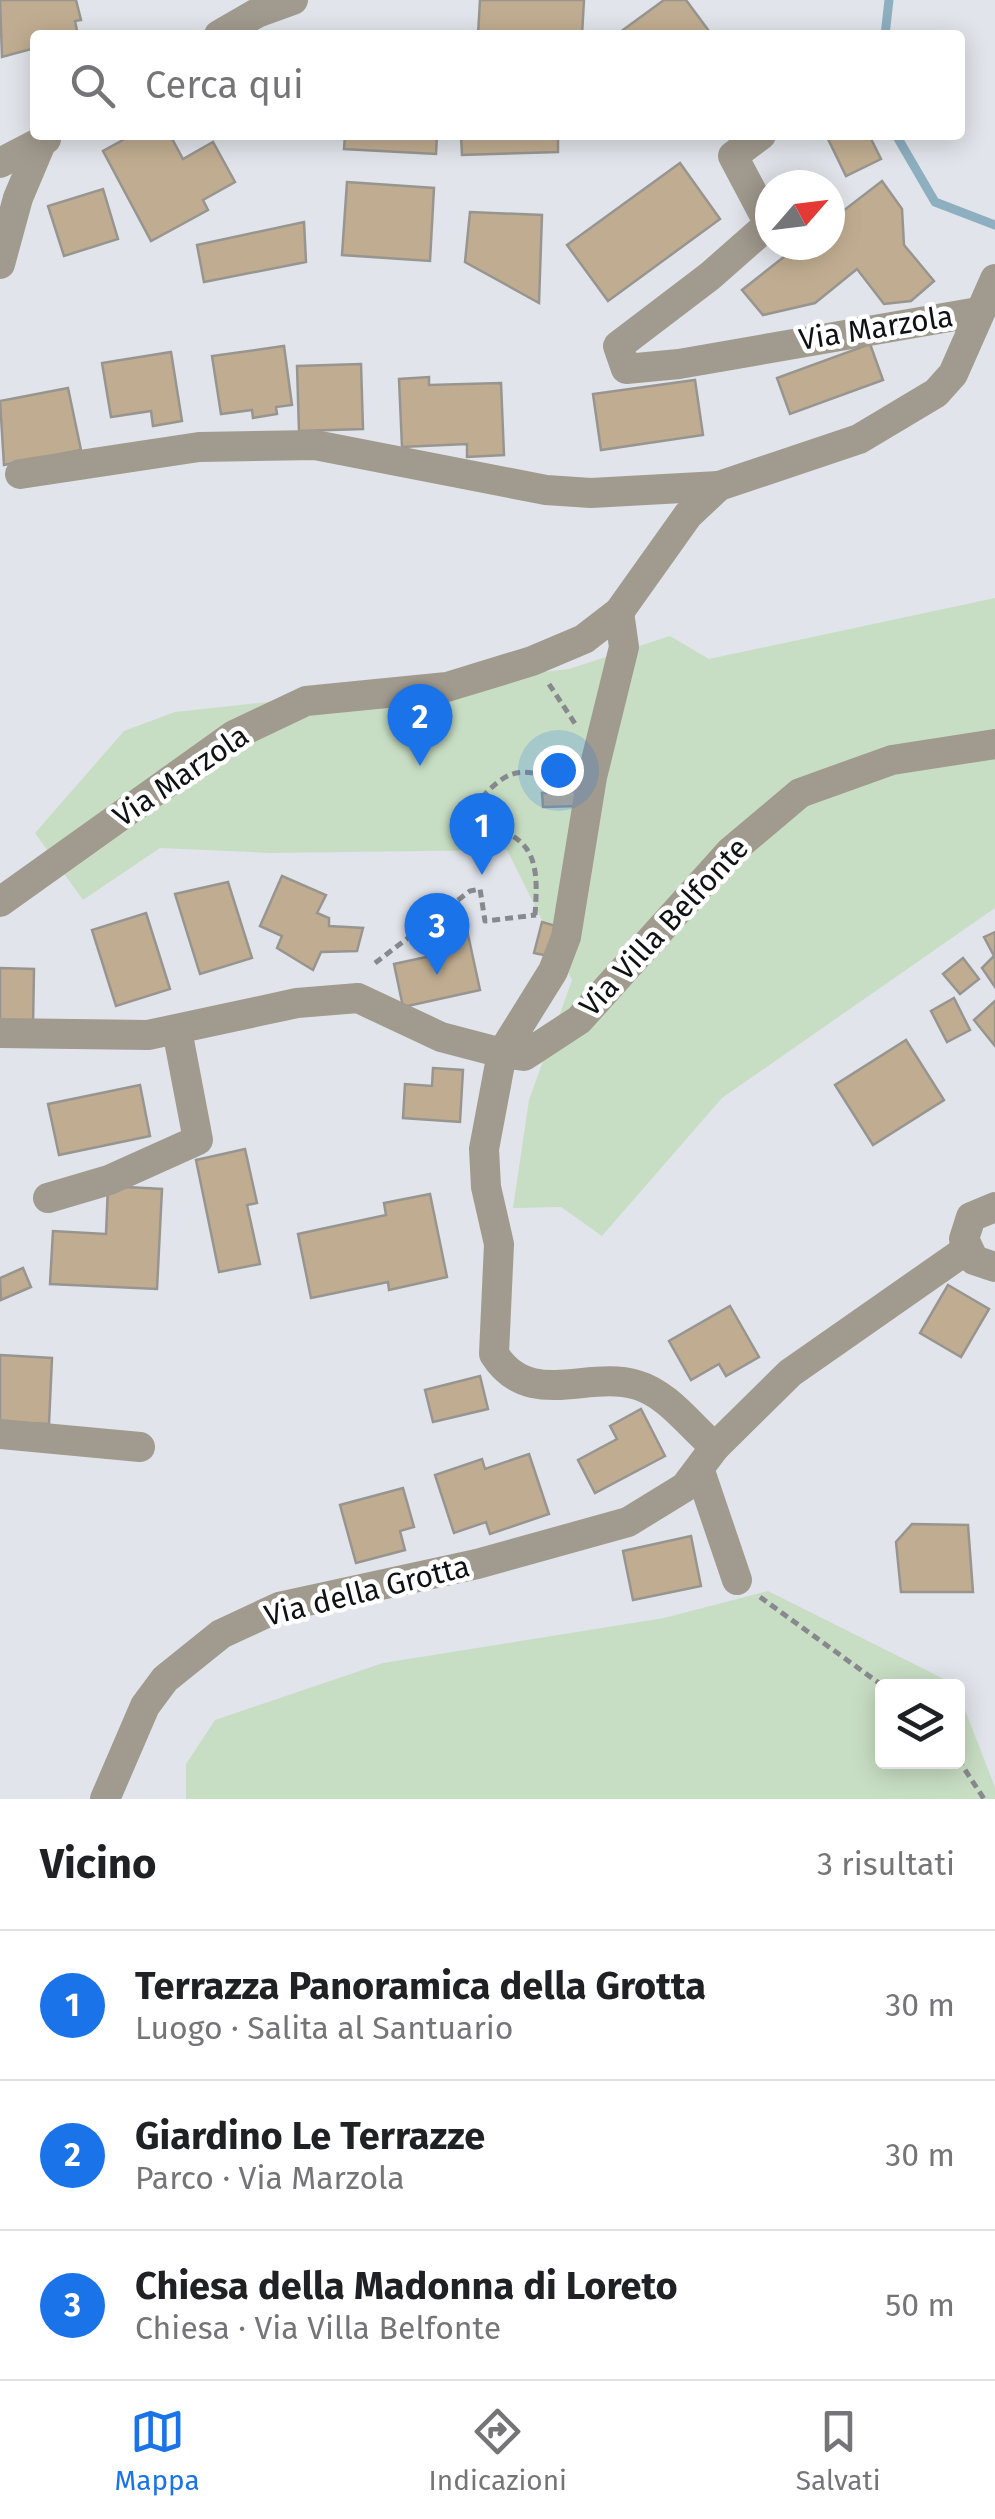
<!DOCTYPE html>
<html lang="it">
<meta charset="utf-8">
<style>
body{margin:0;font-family:"Fira Sans",sans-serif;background:#f6f6f6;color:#202124}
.controls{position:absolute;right:30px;bottom:30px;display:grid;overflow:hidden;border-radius:10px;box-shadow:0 5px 25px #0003}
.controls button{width:90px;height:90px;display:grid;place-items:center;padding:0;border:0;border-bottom:2px solid #e0e0e0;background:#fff;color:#202124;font:50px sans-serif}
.compass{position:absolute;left:755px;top:170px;width:90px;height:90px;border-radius:50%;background:#fff;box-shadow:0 5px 25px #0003;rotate:62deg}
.you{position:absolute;left:558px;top:770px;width:35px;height:35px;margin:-25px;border:8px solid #fff;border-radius:50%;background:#1a73e8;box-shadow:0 0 0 15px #1a73e833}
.badge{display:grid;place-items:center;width:65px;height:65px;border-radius:50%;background:#1a73e8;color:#fff;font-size:32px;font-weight:700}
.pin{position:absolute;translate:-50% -82px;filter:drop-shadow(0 2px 5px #0008)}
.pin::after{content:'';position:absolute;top:52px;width:35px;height:30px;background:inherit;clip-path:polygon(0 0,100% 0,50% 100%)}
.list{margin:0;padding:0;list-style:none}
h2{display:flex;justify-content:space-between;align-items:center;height:130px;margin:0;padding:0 40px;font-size:42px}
h2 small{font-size:32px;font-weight:400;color:#757577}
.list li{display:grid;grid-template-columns:65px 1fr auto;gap:30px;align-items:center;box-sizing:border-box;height:150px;padding:0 40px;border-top:2px solid #e0e0e0}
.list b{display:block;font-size:38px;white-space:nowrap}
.list p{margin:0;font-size:32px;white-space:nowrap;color:#757577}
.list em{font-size:32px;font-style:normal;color:#757577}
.icon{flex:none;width:55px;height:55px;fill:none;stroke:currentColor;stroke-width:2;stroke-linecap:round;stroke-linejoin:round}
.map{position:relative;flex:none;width:995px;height:1799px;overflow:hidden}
.search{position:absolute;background:#fff;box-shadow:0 5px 25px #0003;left:30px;right:30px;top:30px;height:110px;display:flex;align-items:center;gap:25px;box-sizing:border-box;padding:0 35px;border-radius:10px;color:#757577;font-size:38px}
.sheet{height:580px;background:#fff}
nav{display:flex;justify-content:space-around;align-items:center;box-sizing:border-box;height:140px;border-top:2px solid #e0e0e0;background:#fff;font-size:28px;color:#757577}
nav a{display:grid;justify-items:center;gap:5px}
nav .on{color:#1a73e8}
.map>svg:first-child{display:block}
</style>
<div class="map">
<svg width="995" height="1799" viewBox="0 0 995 1799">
<rect width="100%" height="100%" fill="#e1e4ea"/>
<!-- green -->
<g fill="#c8dec4">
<polygon points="995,598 995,908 722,1098 602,1236 561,1207 513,1208 529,1100 572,980 507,850 270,853 160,848 83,900 35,833 124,731 175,712 569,669 670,636 709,659"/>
<polygon points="768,1591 954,1684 882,1686 882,1762 958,1762 958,1692 995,1787 995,1799 186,1799 186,1764 215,1720 383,1663 664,1618"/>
</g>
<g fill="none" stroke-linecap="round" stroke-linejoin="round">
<!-- stream -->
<g stroke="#8eafc0" stroke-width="9">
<polyline points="885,35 889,0"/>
<polyline points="896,135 935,202 995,225"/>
</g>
</g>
<!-- building -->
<g fill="#c0ad91" stroke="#989590" stroke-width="2.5">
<polygon points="0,0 76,0 81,20 75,21 78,35 35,35 35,48 2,57"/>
<polygon points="480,0 584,0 582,35 478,35"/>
<polygon points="664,0 686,0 709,31 616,35"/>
<polygon points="132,135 170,135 183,159 213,142 235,182 203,200 208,210 151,241 103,151"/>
<polygon points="345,135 437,135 436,154 344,149"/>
<polygon points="461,135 558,135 558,152 462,155"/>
<polygon points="835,135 869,135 881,159 846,176 828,139"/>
<polygon points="680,163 720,219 608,301 567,245"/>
<polygon points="882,181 902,209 904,245 934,281 911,301 884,304 857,269 815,303 763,315 742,290 799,245 830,245 830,221"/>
<polygon points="347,182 434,188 430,261 342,255"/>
<polygon points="103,189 118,239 64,256 48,206"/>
<polygon points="470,212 542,215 539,303 465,262"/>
<polygon points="304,222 306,262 204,282 197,245"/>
<polygon points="870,344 883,380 790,414 777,378"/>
<polygon points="284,346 292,405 276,407 277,414 253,418 252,410 221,414 212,356"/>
<polygon points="171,352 182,421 153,426 151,411 111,417 102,363"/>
<polygon points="361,364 363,429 299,431 297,366"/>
<polygon points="429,377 429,385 501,383 504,455 467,457 467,444 402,447 399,379"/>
<polygon points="695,380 703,435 601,450 593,394"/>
<polygon points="68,388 81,450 4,465 0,401"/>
<polygon points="579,791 579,806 543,807 542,793"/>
<polygon points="282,876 326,895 317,913 329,918 329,926 363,928 357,951 321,952 313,970 277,948 282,936 260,926"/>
<polygon points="228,882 252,958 200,974 175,894"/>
<polygon points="146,913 170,989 116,1006 92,930"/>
<polygon points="542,922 556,926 549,956 534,953"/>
<polygon points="467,930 480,990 403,1007 394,964 440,954 436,936"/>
<polygon points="995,932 995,987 982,968 994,956 984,937"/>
<polygon points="963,958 979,979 960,994 943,974"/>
<polygon points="0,968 34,969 33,1026 0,1025"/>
<polygon points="954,998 970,1030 947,1042 931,1011"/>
<polygon points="995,1001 995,1046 974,1020"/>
<polygon points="906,1040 944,1100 873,1145 835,1085"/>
<polygon points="433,1068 463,1070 460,1122 403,1118 405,1084 432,1086"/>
<polygon points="140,1085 150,1136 59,1155 48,1104"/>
<polygon points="245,1149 257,1203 247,1205 260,1264 219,1272 196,1160"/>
<polygon points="108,1186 162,1189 157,1289 50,1284 53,1231 106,1234"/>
<polygon points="430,1194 447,1277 389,1290 388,1282 311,1298 298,1234 386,1215 384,1203"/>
<polygon points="23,1268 31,1287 1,1300 0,1278"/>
<polygon points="948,1285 989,1309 961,1357 920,1333"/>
<polygon points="730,1306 759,1357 726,1376 719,1364 691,1380 669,1341"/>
<polygon points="0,1355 52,1358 49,1424 0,1422"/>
<polygon points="480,1376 488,1409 433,1422 425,1390"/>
<polygon points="641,1409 665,1456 595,1493 578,1460 617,1439 610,1426"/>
<polygon points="529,1454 549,1514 490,1534 486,1522 454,1533 435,1475 482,1459 485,1469"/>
<polygon points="403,1488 414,1527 400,1531 405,1550 356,1563 340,1505"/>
<polygon points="912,1524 968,1525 973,1592 901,1592 896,1542"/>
<polygon points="691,1536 701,1586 633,1600 623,1551"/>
</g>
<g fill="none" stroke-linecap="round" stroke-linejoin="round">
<!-- path -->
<g stroke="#87898e" stroke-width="5" stroke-dasharray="8 5" stroke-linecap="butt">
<polyline points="549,684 576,725"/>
<path d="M535,915C538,871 539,837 487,827L484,795C515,763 523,773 561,777"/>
<polyline points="375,963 470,891 480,889 485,921 536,915"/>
<polyline points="760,1597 883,1686"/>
<polyline points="958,1759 984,1799"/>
</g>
<!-- minor -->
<g stroke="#a19a8e" stroke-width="30">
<polyline points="219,35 257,13 293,0"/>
<polyline points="761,135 733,156 769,224 710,276 618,346 626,369 679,364 978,312"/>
<polyline points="0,163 46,139"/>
<polyline points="0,264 18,198 42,141"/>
<polyline points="20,474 199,447 315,445 546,490 591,493 719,486"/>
<polyline points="619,612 624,647 592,777 566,937 553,971 502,1053 524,1056 579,1020 730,852 800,793 892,760 995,744"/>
<polyline points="0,902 234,735 306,701 447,687 532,661 584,639 619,612 688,515 719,486 859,439 936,393 953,374 995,279"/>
<path d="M0,1033L148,1035L297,1003L358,998L441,1037L502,1053L484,1149L486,1187L499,1244L494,1354C529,1410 587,1370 637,1385C668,1394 690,1426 715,1447"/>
<polyline points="48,1198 109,1180 198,1140 177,1030"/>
<polyline points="995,1207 971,1217 964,1239 974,1260 995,1267"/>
<polyline points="0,1434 140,1447"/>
<polyline points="700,1471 737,1580"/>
<polyline points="105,1799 145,1706 165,1679 221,1634 279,1607 477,1564 628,1522 685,1487 715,1447 790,1373 966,1250"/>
</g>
</g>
<g text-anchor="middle" stroke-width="9" stroke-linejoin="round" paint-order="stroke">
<!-- street labels -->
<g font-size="30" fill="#101113" stroke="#fff">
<text transform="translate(876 328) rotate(-9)" y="10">Via Marzola</text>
<text transform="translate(181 776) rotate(-34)" y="10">Via Marzola</text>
<text transform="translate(664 927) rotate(-47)" y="10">Via Villa Belfonte</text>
<text transform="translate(367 1591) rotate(-14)" y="10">Via della Grotta</text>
</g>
</g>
</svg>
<div class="controls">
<button><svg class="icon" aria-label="layers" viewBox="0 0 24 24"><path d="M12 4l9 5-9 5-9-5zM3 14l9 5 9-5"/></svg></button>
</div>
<svg class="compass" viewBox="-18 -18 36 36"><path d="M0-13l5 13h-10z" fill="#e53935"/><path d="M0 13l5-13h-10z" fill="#757577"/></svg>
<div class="you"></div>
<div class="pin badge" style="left:482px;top:875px">1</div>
<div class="pin badge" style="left:420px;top:766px">2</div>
<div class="pin badge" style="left:437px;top:975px">3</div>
<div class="search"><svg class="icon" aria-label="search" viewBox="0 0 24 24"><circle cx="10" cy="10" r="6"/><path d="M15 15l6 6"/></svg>Cerca qui</div>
</div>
<section class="sheet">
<h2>Vicino<small>3 risultati</small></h2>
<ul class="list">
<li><span class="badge">1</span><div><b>Terrazza Panoramica della Grotta</b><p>Luogo · Salita al Santuario</p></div><em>30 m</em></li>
<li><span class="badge">2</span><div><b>Giardino Le Terrazze</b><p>Parco · Via Marzola</p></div><em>30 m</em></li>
<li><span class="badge">3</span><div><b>Chiesa della Madonna di Loreto</b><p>Chiesa · Via Villa Belfonte</p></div><em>50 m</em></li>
</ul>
</section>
<nav>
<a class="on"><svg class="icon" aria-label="map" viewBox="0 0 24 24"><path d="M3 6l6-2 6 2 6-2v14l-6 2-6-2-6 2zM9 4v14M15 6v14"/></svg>Mappa</a>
<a><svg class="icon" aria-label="directions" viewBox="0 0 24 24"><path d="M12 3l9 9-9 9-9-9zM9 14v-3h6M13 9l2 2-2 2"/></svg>Indicazioni</a>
<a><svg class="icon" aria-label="saved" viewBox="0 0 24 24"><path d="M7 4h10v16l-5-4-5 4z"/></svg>Salvati</a>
</nav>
